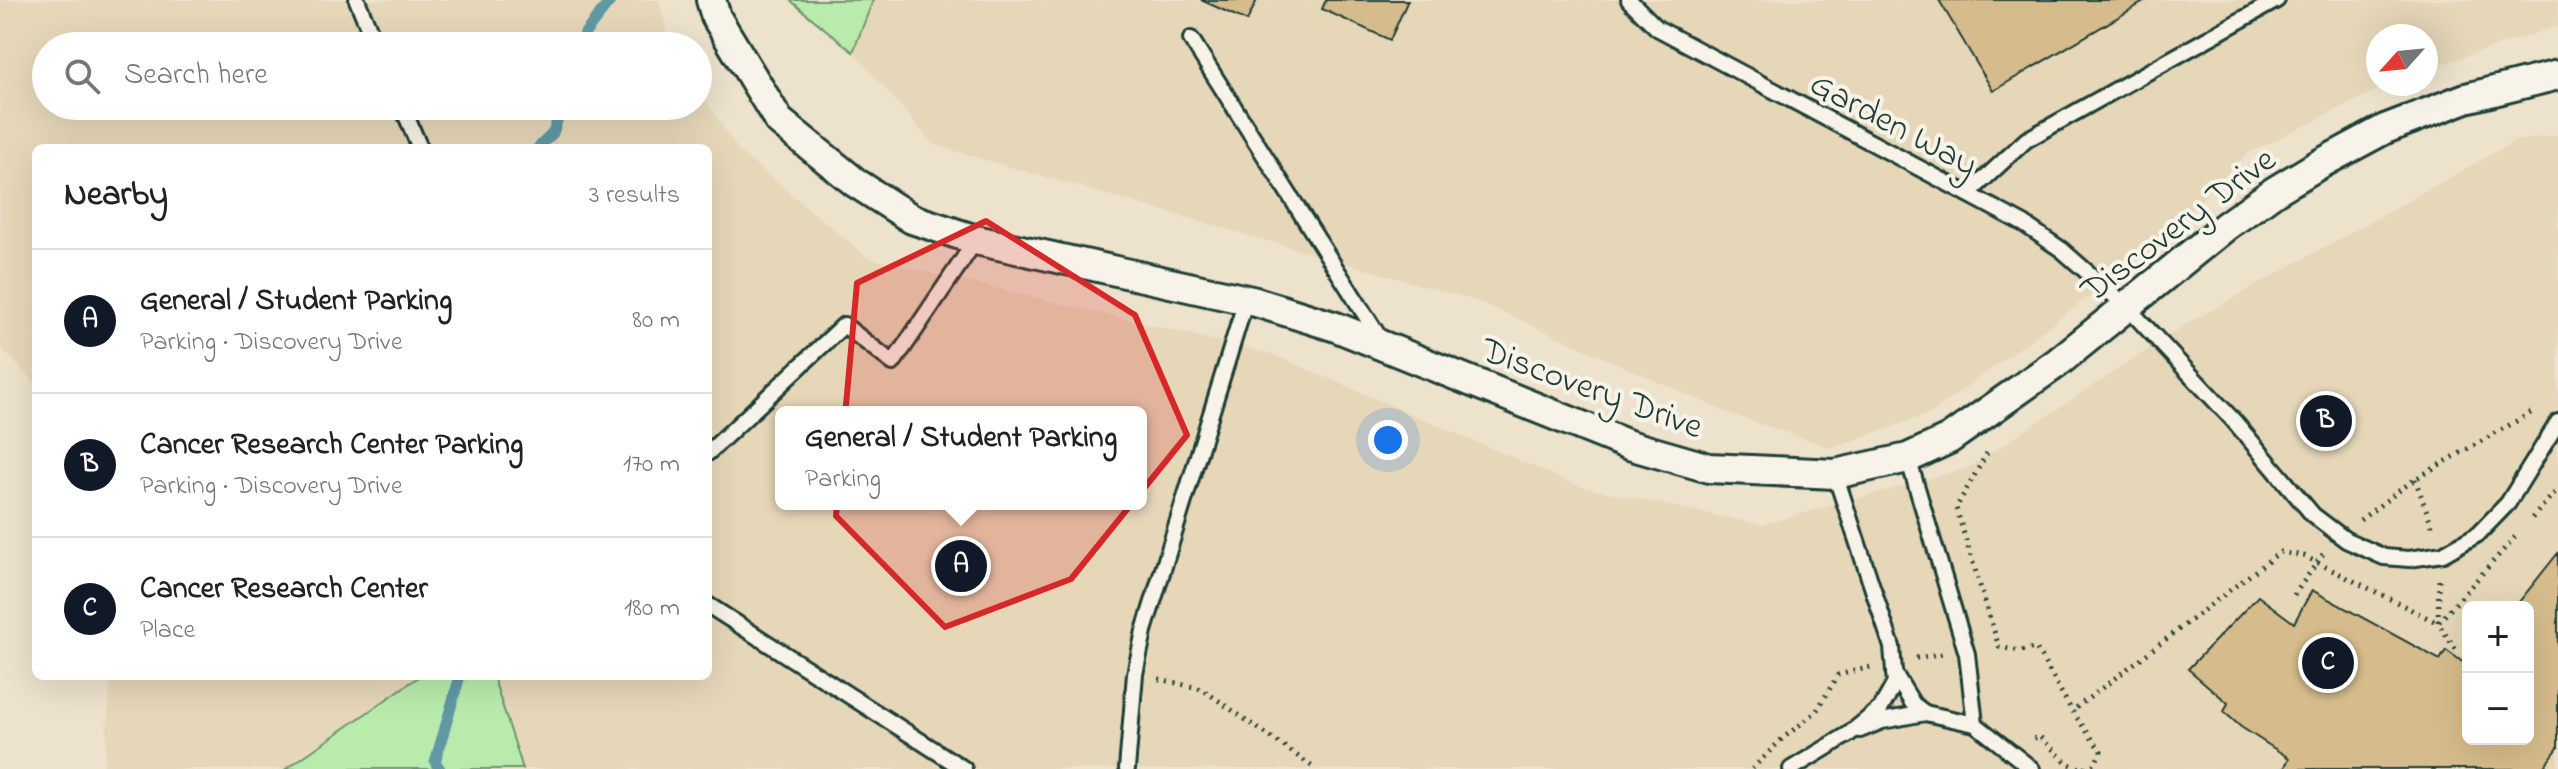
<!DOCTYPE html>
<meta charset="utf-8">
<style>
body{margin:0;font-family:"Indie Flower",sans-serif;background:#f6f6f6;color:#222}
.controls{position:absolute;right:24px;bottom:24px;display:grid;overflow:hidden;border-radius:12px;box-shadow:0 8px 32px #0002}
.controls button{width:72px;height:72px;display:grid;place-items:center;padding:0;border:0;border-bottom:2px solid #e0e0e0;background:#fff;color:#222;font:40px sans-serif}
.compass{position:absolute;left:2366px;top:24px;width:72px;height:72px;border-radius:50%;background:#fff;box-shadow:0 8px 32px #0002;rotate:243deg}
.you{position:absolute;left:1388px;top:440px;width:28px;height:28px;margin:-20px;border:6px solid #fff;border-radius:50%;background:#1a73e8;box-shadow:0 0 0 12px #1a73e833}
.badge{display:grid;place-items:center;width:52px;height:52px;border-radius:50%;background:#111827;color:#fff;font-size:26px;font-weight:700}
.pin{position:absolute;translate:-50% -50%;border:4px solid #fff;box-shadow:0 2px 8px #0006}
.popup{position:absolute;left:775px;top:406px;width:372px;height:104px;box-sizing:border-box;display:grid;place-content:center;border-radius:12px;background:#fff;filter:drop-shadow(0 2px 6px #0005);font-size:26px;white-space:nowrap;color:#767676}
.popup b{font-size:30px;color:#222}
.popup::after{content:'';position:absolute;left:50%;top:100%;margin-left:-16px;border:16px solid transparent;border-top-color:#fff}
.list{margin:0;padding:0;list-style:none}
h2{display:flex;justify-content:space-between;align-items:center;height:104px;margin:0;padding:0 32px;font-size:34px}
h2 small{font-size:26px;font-weight:400;color:#767676}
.list li{display:grid;grid-template-columns:52px 1fr auto;gap:24px;align-items:center;box-sizing:border-box;height:144px;padding:0 32px;border-top:2px solid #e0e0e0}
.list b{display:block;font-size:30px;white-space:nowrap}
.list p{margin:0;font-size:26px;white-space:nowrap;color:#767676}
.list em{font-size:26px;font-style:normal;color:#767676}
.icon{flex:none;width:44px;height:44px;fill:none;stroke:currentColor;stroke-width:2;stroke-linecap:round;stroke-linejoin:round}
.map{position:relative;flex:none;width:2558px;height:769px;overflow:hidden}
.search{position:absolute;background:#fff;box-shadow:0 8px 32px #0002;left:32px;top:32px;width:680px;height:88px;display:flex;align-items:center;gap:20px;box-sizing:border-box;padding:0 28px;border-radius:44px;color:#767676;font-size:30px}
.panel{position:absolute;background:#fff;box-shadow:0 8px 32px #0002;left:32px;top:144px;width:680px;height:536px;border-radius:12px}
.map>svg:first-child{display:block}
</style>
<div class="map">
<svg width="2558" height="769" viewBox="0 0 2558 769">
<rect width="100%" height="100%" fill="#ede2cc"/>
<filter id="ink" filterUnits="userSpaceOnUse"><feTurbulence type="fractalNoise" baseFrequency=".0125" numOctaves="2"/><feDisplacementMap in="SourceGraphic" scale="16" xChannelSelector="R" yChannelSelector="G"/><feConvolveMatrix kernelMatrix="1 2 1 2 8 2 1 2 1" color-interpolation-filters="sRGB"/></filter>
<g filter="url(#ink)">
<!-- built -->
<g fill="#e6d7b9" fill-rule="evenodd">
<path d="M0,0H659L670,46H46V106H698V89L739,151L868,258L1272,354L1581,487L1761,525L1968,468L2185,325L2515,141L2558,135V769H104L111,676H708V148H36V384L0,347ZM781,412H1141V504H781ZM2468,607H2528V739H2468Z"/>
<polygon points="873,0 2558,0 2558,26 2426,69 2426,36 2378,36 2378,84 2389,84 2247,154 2143,257 1931,413 1832,448 1728,413 1480,302 934,145 853,52"/>
</g>
<!-- green -->
<g fill="#b9ecac" stroke="#6c9470" stroke-width="2">
<polygon points="790,0 873,0 853,52"/>
<polygon points="420,676 493,676 523,769 286,769"/>
</g>
<g fill="none" stroke-linecap="round" stroke-linejoin="round">
<!-- stream -->
<g stroke="#6098a4" stroke-width="11">
<polyline points="581,46 585,33 611,0"/>
<polyline points="538,148 553,133 562,106"/>
<polyline points="440,769 435,762 460,676"/>
</g>
</g>
<!-- building -->
<g fill="#d6bc8c" stroke="#1f3d34" stroke-width="2">
<polygon points="1201,0 1257,0 1247,21"/>
<polygon points="1326,0 1408,0 1390,40 1322,9"/>
<polygon points="1939,0 2147,0 1993,91"/>
<polygon points="2558,553 2558,748 2542,769 2284,769 2289,758 2241,727 2224,712 2228,703 2188,669 2258,596 2294,623 2312,590 2440,660 2446,650 2468,666 2468,739 2528,739 2528,607 2515,607"/>
</g>
<g fill="none" stroke-linecap="round" stroke-linejoin="round">
<!-- service casing -->
<g stroke="#1f3d34" stroke-width="20">
<g id="service">
<polyline points="357,0 376,46"/>
<polyline points="1629,0 1657,28 2024,224 2062,250 2127,307 2234,421 2313,515 2346,540 2384,557 2409,559 2443,554 2478,534 2508,503 2558,422"/>
<polyline points="1191,39 1381,340"/>
<polyline points="402,106 420,148"/>
<polyline points="1968,194 2026,140 2277,0"/>
<polyline points="708,453 844,325 893,363 976,240"/>
<polyline points="1908,458 1967,654 1975,724"/>
<polyline points="708,605 964,769"/>
<polyline points="1894,673 1913,704 1925,713"/>
<polyline points="1860,730 1882,721 1925,713 1975,724 2032,769"/>
<polyline points="1127,769 1135,674 1144,631 1246,300"/>
<polyline points="1791,769 1849,734 1881,708 1895,683 1892,647 1835,474"/>
</g>
</g>
<!-- minor casing -->
<g stroke="#1f3d34" stroke-width="34">
<polyline id="minor" points="711,0 716,17 779,121 856,183 912,219 976,240 1256,302 1336,327 1629,445 1709,468 1835,474 1908,458 1949,439 2057,363 2226,226 2275,191 2318,165 2385,129 2466,98 2558,75"/>
</g>
<!-- path -->
<g stroke="#1f3d34" stroke-width="5" stroke-dasharray="2 6" stroke-linecap="butt">
<polyline points="1987,453 1956,508 1999,647 2020,651 2036,648 2072,711"/>
<polyline points="2415,479 2434,531"/>
<polyline points="2532,518 2558,489"/>
<polyline points="2360,520 2415,479 2534,411"/>
<polyline points="2439,580 2438,623 2458,653"/>
<polyline points="2294,595 2323,554"/>
<polyline points="1916,658 1942,654"/>
<polyline points="1159,679 1202,689 1316,769"/>
<polyline points="2034,739 2039,736 2067,763 2082,769 2095,764 2101,751 2072,711 2280,552 2304,556 2438,623 2515,537"/>
<polyline points="1752,769 1782,739 1816,712 1838,675 1871,667"/>
</g>
<!-- service -->
<use href="#service" stroke="#f7f3e8" stroke-width="14"/>
<!-- minor -->
<use href="#minor" stroke="#f7f3e8" stroke-width="28"/>
</g>
</g>
<!-- marked area -->
<path fill="#d62828" fill-opacity="0.2" stroke="#d62828" stroke-width="6" stroke-linejoin="round" d="M986,221L1135,315L1187,435L1071,579L945,627L836,516L857,283Z"/>
<g text-anchor="middle" stroke-width="8" stroke-linejoin="round" paint-order="stroke">
<!-- street labels -->
<g font-size="36" fill="#1f3d34" stroke="#f7f3e8">
<text transform="translate(1895 122) rotate(28)" y="13">Garden Way</text>
<text transform="translate(2177 223) rotate(-37)" y="13">Discovery Drive</text>
<text transform="translate(1593 386) rotate(20)" y="13">Discovery Drive</text>
</g>
</g>
</svg>
<div class="controls">
<button>+</button>
<button>−</button>
</div>
<svg class="compass" viewBox="-18 -18 36 36"><path d="M0-13l5 13h-10z" fill="#e53935"/><path d="M0 13l5-13h-10z" fill="#767676"/></svg>
<div class="you"></div>
<div class="pin badge" style="left:961px;top:566px">A</div>
<div class="popup"><b>General / Student Parking</b>Parking</div>
<div class="pin badge" style="left:2326px;top:421px">B</div>
<div class="pin badge" style="left:2328px;top:663px">C</div>
<div class="search"><svg class="icon" aria-label="search" viewBox="0 0 24 24"><circle cx="10" cy="10" r="6"/><path d="M15 15l6 6"/></svg>Search here</div>
<section class="panel">
<h2>Nearby<small>3 results</small></h2>
<ul class="list">
<li><span class="badge">A</span><div><b>General / Student Parking</b><p>Parking · Discovery Drive</p></div><em>80 m</em></li>
<li><span class="badge">B</span><div><b>Cancer Research Center Parking</b><p>Parking · Discovery Drive</p></div><em>170 m</em></li>
<li><span class="badge">C</span><div><b>Cancer Research Center</b><p>Place</p></div><em>180 m</em></li>
</ul>
</section>
</div>
